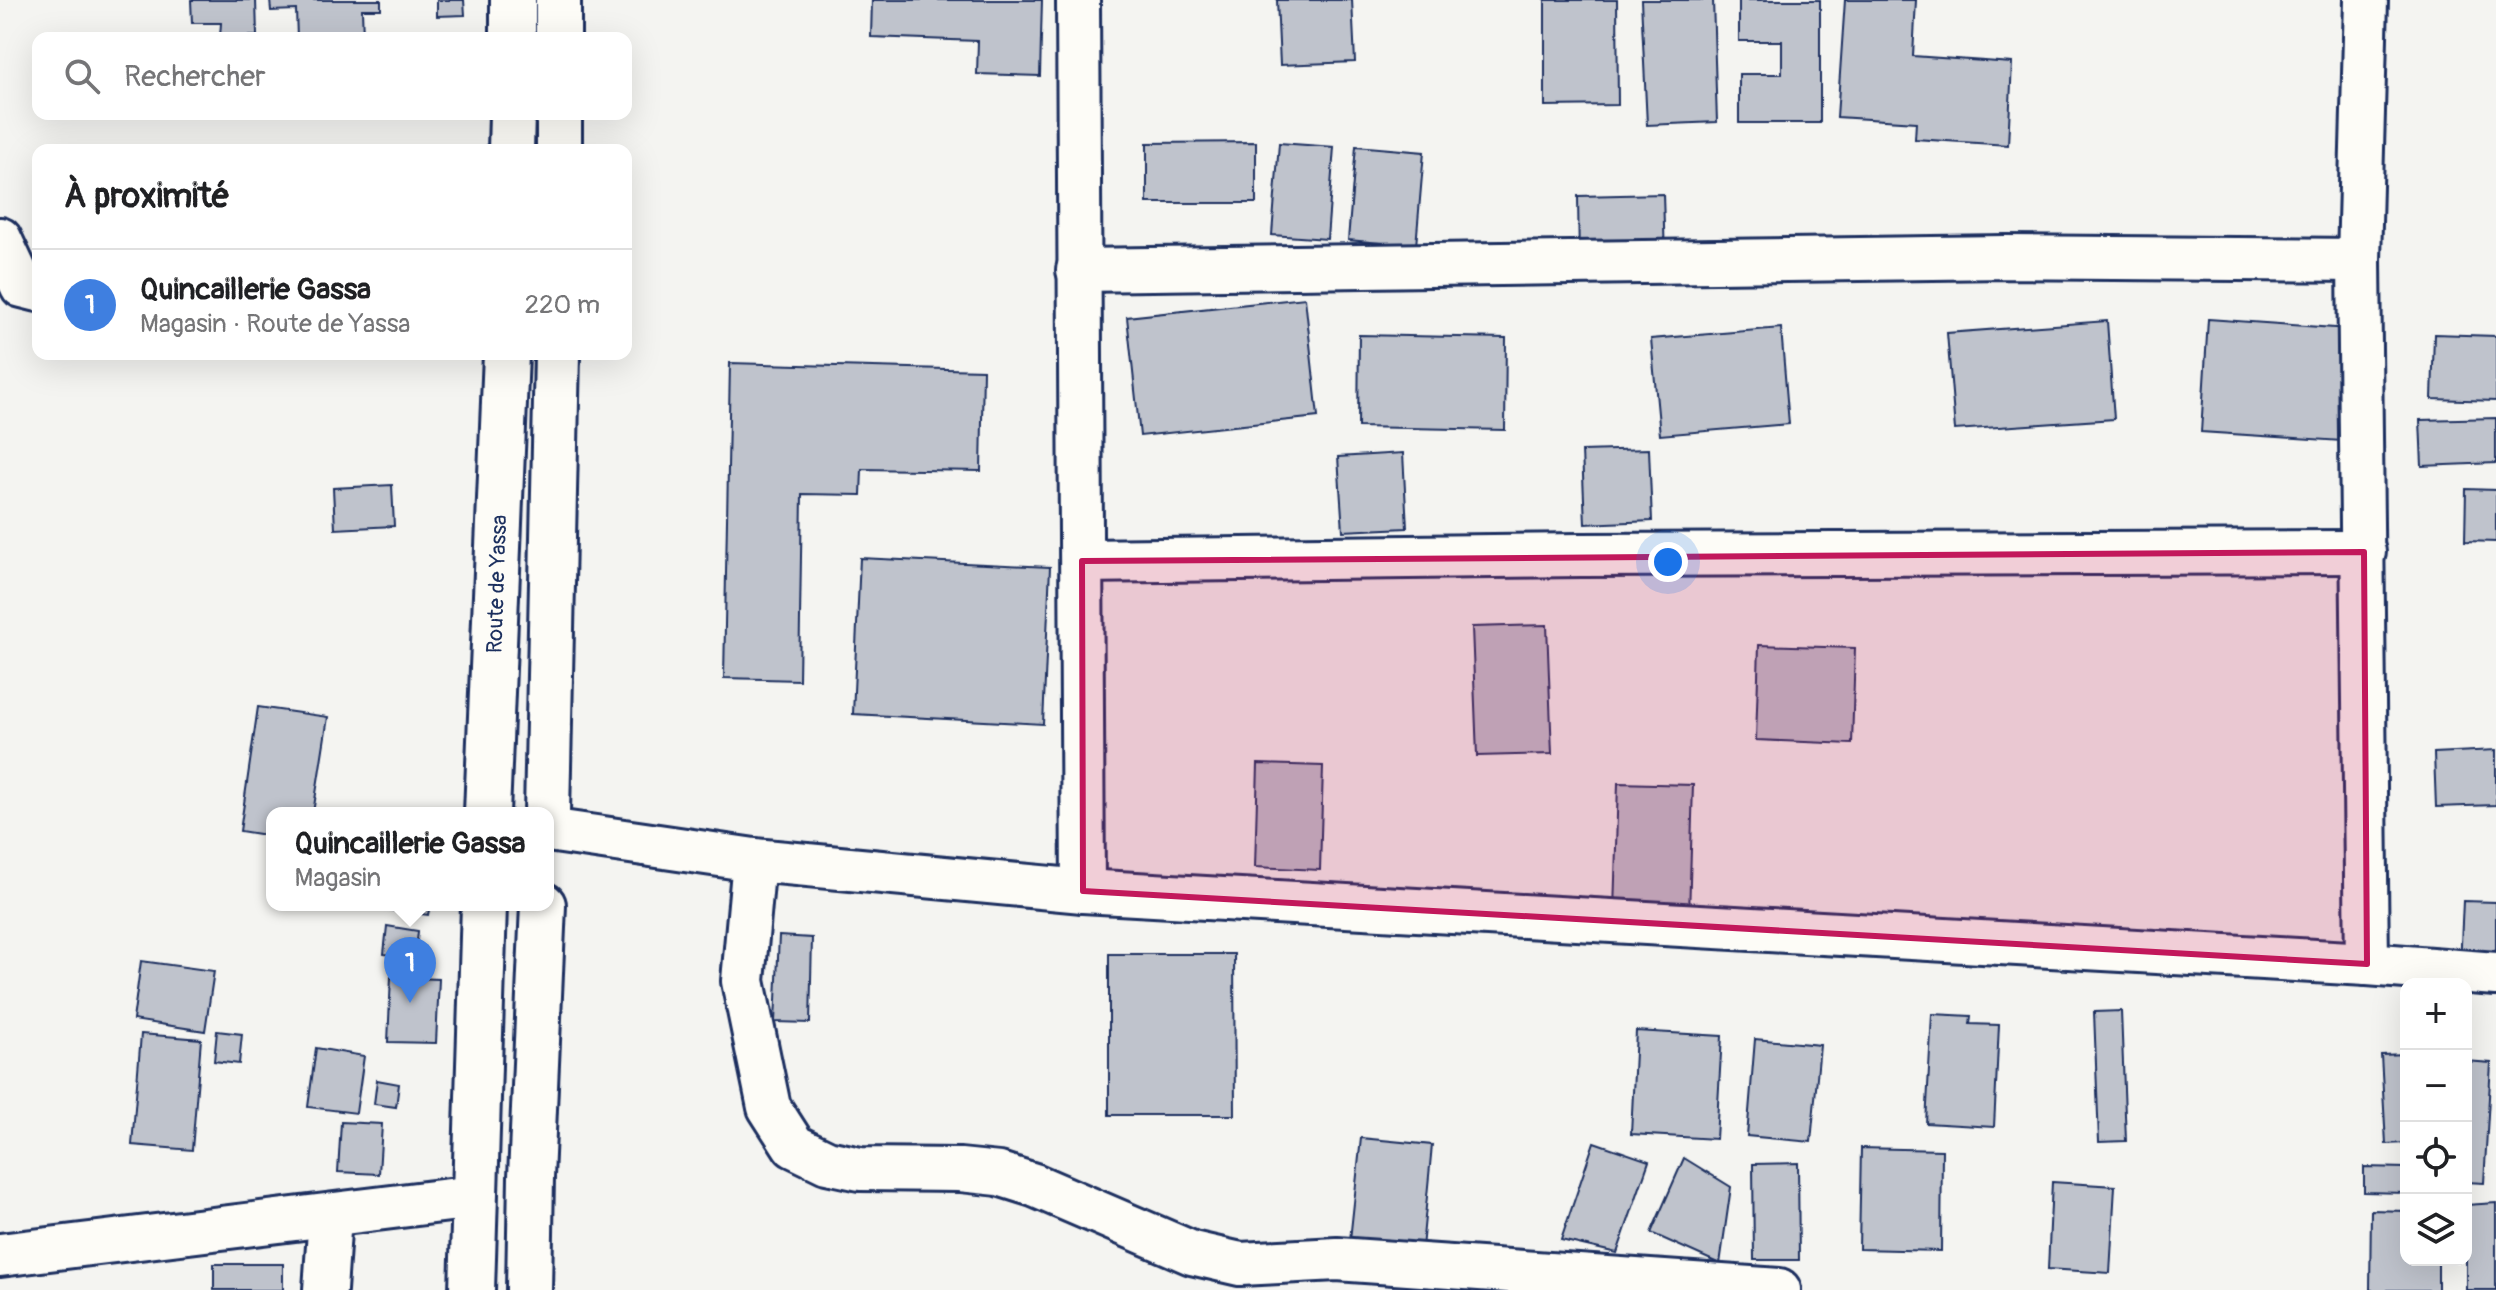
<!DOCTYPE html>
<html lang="fr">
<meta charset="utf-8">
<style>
body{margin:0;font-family:Pangolin,sans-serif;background:#f6f6f6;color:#202124}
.controls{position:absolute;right:24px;bottom:24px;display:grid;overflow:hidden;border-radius:16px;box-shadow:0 8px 32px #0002}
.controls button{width:72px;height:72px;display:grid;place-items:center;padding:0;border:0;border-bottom:2px solid #e0e0e0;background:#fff;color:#202124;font:40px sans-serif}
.you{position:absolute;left:1668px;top:562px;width:28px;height:28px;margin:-20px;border:6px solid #fff;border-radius:50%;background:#1a73e8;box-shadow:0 0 0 12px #1a73e833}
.badge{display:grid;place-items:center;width:52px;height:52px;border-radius:50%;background:#d1495b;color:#fff;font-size:26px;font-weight:700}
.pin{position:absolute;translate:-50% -66px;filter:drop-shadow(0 2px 4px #0008)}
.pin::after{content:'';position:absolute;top:42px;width:28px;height:24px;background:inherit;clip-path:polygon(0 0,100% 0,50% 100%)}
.popup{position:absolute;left:266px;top:807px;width:288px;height:104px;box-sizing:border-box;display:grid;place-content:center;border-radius:16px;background:#fff;filter:drop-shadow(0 2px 6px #0005);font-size:26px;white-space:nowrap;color:#757577}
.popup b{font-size:30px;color:#202124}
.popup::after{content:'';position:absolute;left:50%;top:100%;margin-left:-16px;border:16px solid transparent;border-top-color:#fff}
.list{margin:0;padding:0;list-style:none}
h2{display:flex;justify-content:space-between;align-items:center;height:104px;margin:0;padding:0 32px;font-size:34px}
h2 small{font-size:26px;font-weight:400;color:#757577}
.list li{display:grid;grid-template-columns:52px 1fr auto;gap:24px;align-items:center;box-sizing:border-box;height:112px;padding:0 32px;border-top:2px solid #e0e0e0}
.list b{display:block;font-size:30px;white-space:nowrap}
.list p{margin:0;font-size:26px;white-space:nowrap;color:#757577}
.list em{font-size:26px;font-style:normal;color:#757577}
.icon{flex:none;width:44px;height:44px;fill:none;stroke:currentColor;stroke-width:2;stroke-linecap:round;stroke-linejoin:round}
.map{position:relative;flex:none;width:2496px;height:1290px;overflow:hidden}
.search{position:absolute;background:#fff;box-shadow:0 8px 32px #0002;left:32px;top:32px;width:600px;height:88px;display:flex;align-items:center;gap:20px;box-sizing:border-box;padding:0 28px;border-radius:16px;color:#757577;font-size:30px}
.panel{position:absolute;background:#fff;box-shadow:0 8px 32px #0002;left:32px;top:144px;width:600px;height:216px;border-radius:16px}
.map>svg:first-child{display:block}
</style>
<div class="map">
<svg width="2496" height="1290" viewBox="0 0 2496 1290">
<rect width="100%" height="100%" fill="#f4f4f1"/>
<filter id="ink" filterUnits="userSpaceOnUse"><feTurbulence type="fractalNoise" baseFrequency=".0125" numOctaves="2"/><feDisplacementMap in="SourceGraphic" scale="16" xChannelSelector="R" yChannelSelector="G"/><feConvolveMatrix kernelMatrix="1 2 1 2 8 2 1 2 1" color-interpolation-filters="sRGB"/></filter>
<g filter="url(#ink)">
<!-- building -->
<g fill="#bfc3cc" stroke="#1b2f5e" stroke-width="2">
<polygon points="191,0 256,0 257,36 220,37 221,23 192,23"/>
<polygon points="270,0 381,0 381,9 362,9 363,37 297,38 296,10 271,11"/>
<polygon points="437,0 464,0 465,15 437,16"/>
<polygon points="872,0 1042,0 1040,76 977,74 978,41 871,37"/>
<polygon points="1277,0 1352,0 1355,62 1280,65"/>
<polygon points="1545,0 1617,0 1618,105 1545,106"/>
<polygon points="1641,0 1713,0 1717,122 1647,125"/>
<polygon points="1739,0 1820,0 1820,123 1739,123 1739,74 1782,74 1782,41 1739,41"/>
<polygon points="1845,0 1916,0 1913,56 2012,63 2008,145 1915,139 1916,122 1837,117"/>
<polygon points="1256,142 1256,203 1147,203 1147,143"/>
<polygon points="1279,143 1334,147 1327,239 1272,235"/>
<polygon points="1356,146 1424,152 1416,246 1348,240"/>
<polygon points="1663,194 1665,258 1579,261 1578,196"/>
<polygon points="1305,298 1318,417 1140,436 1127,317"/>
<polygon points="2208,319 2349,329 2342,441 2201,432"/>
<polygon points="2107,321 2114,419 1955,430 1947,333"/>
<polygon points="1781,328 1789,424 1660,435 1651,339"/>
<polygon points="2434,334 2496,336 2496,401 2432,399"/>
<polygon points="1359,335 1506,338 1505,430 1358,427"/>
<polygon points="730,363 983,370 981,471 862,469 861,495 802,494 799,680 724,678"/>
<polygon points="2496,418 2496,463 2422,466 2420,420"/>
<polygon points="1649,449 1652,521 1585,524 1582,451"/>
<polygon points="1403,453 1407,528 1343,531 1338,457"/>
<polygon points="392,485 394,526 335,529 333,488"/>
<polygon points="2466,489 2496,490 2496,542 2465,541"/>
<polygon points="860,558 1050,567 1043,724 853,714"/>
<polygon points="1547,625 1552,754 1477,756 1472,627"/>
<polygon points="1759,645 1855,648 1852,744 1756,740"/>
<polygon points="258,707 328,717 313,813 272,813 272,836 240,831"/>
<polygon points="2496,750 2496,805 2436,807 2434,753"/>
<polygon points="1258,764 1323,766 1320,870 1255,867"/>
<polygon points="1618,783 1693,785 1689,914 1614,911"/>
<polygon points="2463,901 2496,902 2496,967 2460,966"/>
<polygon points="375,905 430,905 428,915 374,908"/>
<polygon points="387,926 418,931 415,960 384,954"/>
<polygon points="779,936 812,938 810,1023 775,1022"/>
<polygon points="1109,954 1234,954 1235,1115 1109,1115"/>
<polygon points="141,961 214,971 205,1031 133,1020"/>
<polygon points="391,977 439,979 436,1043 388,1042"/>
<polygon points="2121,1011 2126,1141 2099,1142 2094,1012"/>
<polygon points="1932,1014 1971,1016 1970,1024 1999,1025 1994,1127 1926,1123"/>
<polygon points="217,1031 242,1034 239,1064 214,1061"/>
<polygon points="1636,1031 1722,1036 1716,1139 1631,1134"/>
<polygon points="141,1034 201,1039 192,1150 132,1145"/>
<polygon points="1755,1039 1820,1045 1811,1142 1747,1136"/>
<polygon points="316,1048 364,1056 356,1113 308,1107"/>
<polygon points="2406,1054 2406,1143 2386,1144 2381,1055"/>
<polygon points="2466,1061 2491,1063 2484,1183 2466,1182"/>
<polygon points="377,1080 399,1084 396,1107 374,1104"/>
<polygon points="341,1122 382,1124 379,1174 338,1172"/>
<polygon points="1361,1138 1432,1145 1422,1248 1350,1240"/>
<polygon points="1594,1142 1649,1161 1617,1253 1561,1240"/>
<polygon points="1861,1148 1942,1150 1941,1251 1859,1249"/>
<polygon points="1684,1158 1731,1187 1720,1264 1651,1233"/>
<polygon points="1798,1163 1799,1260 1754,1260 1753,1164"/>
<polygon points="2364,1167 2406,1168 2406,1193 2364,1192"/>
<polygon points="2052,1182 2115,1186 2110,1273 2048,1269"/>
<polygon points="2496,1203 2496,1290 2466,1290 2466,1205"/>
<polygon points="2371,1210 2406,1211 2406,1260 2438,1260 2438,1290 2370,1290"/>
<rect x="214" y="1264" width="69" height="26"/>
</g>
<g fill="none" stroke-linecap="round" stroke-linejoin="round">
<!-- minor casing -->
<g stroke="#1b2f5e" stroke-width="48">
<g id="minor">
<polyline points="1078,0 1083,891"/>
<polyline points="2366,0 2359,260 2367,964"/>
<polyline points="0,239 22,286 38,290"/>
<polyline points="1078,270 2005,257 2359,260"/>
<polyline points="1082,561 1581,555 2364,552"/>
<polyline points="548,830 754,860 1083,891 2367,964 2496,974"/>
<polyline points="754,860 743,981 769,1107 794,1146 827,1162 860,1169 960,1170 999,1174 1034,1185 1192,1253 1240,1264 1337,1259 1779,1290"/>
<polyline points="0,1255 474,1197"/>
<polyline points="325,1290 330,1216"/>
</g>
</g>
<!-- primary casing -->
<g stroke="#1b2f5e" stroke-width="50">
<g id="primary">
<polyline points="558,0 558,38"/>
<polyline points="513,38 513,0"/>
<polyline points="559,114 559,150"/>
<polyline points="511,150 512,114"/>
<polyline points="487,813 506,354"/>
<polyline points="547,813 557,354"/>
<polyline points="472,1290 484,905"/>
<polyline points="529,1290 531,1177 543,905"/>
</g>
</g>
<!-- minor -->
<use href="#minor" stroke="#fdfcf7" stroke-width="42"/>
<!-- primary -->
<use href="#primary" stroke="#fdfcf7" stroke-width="44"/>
</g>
</g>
<!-- marked area -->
<path fill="#c2185b" fill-opacity="0.2" stroke="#c2185b" stroke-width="6" stroke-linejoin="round" d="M2364,552L2367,964L1083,891L1082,561Z"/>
<g text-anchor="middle" stroke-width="6" stroke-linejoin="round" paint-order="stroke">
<!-- street labels -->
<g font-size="22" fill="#1b2f5e" stroke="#fdfcf7">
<text transform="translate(496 584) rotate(-88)" y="8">Route de Yassa</text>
</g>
</g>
</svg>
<div class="controls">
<button>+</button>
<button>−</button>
<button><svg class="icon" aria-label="locate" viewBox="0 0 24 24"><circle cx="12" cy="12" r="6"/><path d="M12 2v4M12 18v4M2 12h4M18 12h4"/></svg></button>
<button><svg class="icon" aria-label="layers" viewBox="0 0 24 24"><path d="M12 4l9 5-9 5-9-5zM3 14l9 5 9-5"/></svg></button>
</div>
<div class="you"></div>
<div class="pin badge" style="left:410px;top:1003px;background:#3f7fe0">1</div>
<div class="popup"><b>Quincaillerie Gassa</b>Magasin</div>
<div class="search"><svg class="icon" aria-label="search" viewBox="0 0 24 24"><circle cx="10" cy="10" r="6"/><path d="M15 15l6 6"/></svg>Rechercher</div>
<section class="panel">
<h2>À proximité<small></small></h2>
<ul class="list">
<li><span class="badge" style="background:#3f7fe0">1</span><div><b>Quincaillerie Gassa</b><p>Magasin · Route de Yassa</p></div><em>220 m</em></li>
</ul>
</section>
</div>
